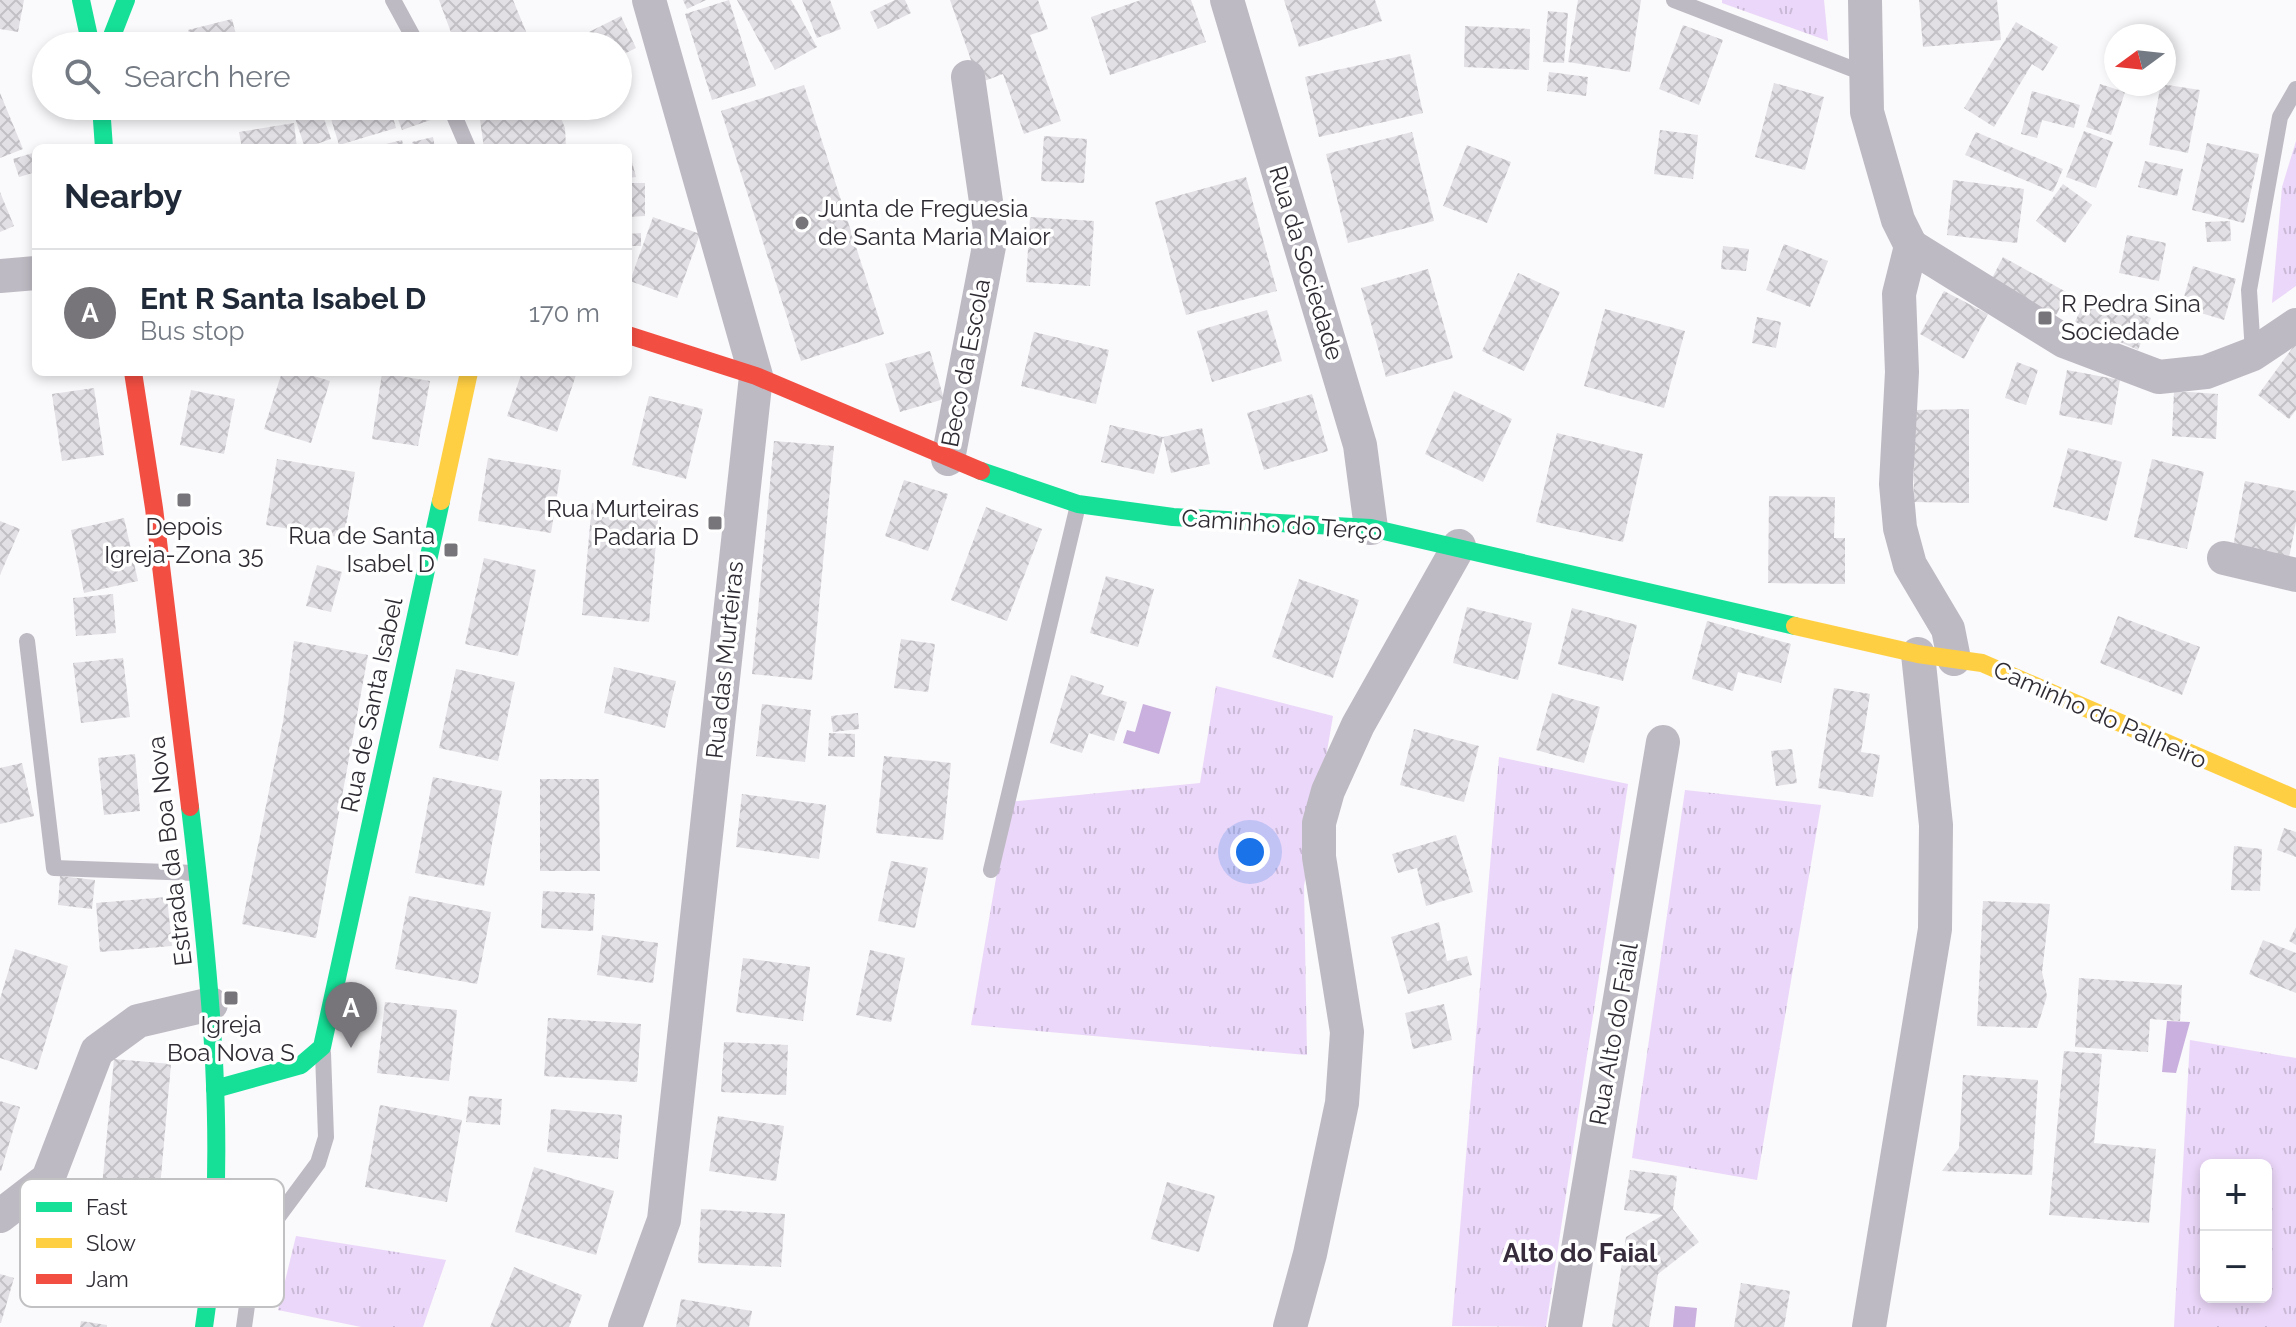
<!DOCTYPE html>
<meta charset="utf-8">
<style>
body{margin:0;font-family:Raleway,sans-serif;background:#f2f2f3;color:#1f2937}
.controls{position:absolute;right:24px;bottom:24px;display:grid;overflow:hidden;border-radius:12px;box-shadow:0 4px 12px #0003}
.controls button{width:72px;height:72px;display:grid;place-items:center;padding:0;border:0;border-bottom:2px solid #e0e1e3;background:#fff;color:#1f2937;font:40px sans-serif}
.compass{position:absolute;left:2104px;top:24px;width:72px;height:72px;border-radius:50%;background:#fff;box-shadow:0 4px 12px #0003;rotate:255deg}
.you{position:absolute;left:1250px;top:852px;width:28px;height:28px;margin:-20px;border:6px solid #fff;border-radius:50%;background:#1a73e8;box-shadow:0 0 0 12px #1a73e833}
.badge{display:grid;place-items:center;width:52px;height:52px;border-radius:50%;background:#77747a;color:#fff;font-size:26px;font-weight:700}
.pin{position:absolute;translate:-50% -66px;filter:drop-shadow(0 2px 4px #0008)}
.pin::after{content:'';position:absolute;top:42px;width:28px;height:24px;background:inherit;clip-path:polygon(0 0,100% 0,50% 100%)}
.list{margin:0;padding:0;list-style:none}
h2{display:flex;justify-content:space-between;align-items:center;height:104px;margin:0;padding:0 32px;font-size:34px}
h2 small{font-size:26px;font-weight:400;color:#747a83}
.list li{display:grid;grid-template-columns:52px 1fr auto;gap:24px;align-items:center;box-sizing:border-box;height:128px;padding:0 32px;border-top:2px solid #e0e1e3}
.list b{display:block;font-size:30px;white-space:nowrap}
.list p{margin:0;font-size:26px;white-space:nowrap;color:#747a83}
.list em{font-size:26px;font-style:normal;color:#747a83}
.icon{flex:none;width:44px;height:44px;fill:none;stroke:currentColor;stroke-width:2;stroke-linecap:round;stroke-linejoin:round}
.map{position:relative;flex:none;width:2296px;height:1327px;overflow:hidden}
.search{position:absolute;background:#fff;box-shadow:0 4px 12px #0003;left:32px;top:32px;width:600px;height:88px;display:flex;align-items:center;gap:20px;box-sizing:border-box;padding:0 28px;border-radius:44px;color:#747a83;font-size:30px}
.panel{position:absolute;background:#fff;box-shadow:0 4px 12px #0003;left:32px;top:144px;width:600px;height:232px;border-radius:12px}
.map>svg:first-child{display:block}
</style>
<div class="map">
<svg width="2296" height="1327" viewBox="0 0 2296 1327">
<defs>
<pattern id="grass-tufts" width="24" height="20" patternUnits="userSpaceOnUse" patternTransform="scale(2)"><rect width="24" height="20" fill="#ebd7f9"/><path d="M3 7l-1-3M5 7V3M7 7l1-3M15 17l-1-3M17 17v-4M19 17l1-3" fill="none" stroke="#cab9d6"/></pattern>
<pattern id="building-cross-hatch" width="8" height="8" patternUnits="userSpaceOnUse" patternTransform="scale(2)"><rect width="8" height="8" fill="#e3e0e5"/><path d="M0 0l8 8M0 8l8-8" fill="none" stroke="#c3c0c5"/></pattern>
</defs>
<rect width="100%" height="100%" fill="#faf9fb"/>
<!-- grass -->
<g fill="url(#grass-tufts)" fill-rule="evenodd">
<polygon points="1722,0 1824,0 1828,41 1722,3"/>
<polygon points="2296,141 2296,286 2272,303 2282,187"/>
<polygon points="1216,686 1333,716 1304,886 1307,1055 971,1025 1009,802 1200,783"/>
<polygon points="1499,757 1628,784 1546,1327 1452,1326"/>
<polygon points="1685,790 1821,805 1757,1180 1632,1158"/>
<path d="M2190,1040L2296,1058V1327H2174ZM2206,1165H2266V1297H2206Z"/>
<polygon points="296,1236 446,1260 423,1327 361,1327 278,1310"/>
</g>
<!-- water -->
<g fill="#cab0de">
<polygon points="1143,704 1171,712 1159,754 1123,743 1127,730 1135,732"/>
<polygon points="2167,1021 2190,1022 2176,1073 2162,1072"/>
<polygon points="1675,1306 1697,1308 1695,1327 1673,1327"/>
</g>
<!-- building -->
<g fill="url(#building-cross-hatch)">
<polygon points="0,0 24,0 18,32 0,29"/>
<polygon points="439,0 513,0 532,46 456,46"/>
<polygon points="683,0 706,0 687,9"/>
<polygon points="729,0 756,86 712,100 685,14"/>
<polygon points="737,0 791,0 817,47 775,70"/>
<polygon points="802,0 830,0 841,29 817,38"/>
<polygon points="895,0 905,0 911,13 878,29 870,12"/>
<polygon points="950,0 1038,0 1048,29 1030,35 1061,121 1024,134 1003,74 979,83"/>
<polygon points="1141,0 1191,0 1206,42 1110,75 1091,17"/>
<polygon points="1284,0 1375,0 1382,21 1299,47"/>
<polygon points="1578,0 1641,0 1630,72 1568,62"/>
<polygon points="1919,0 1997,0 2001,40 1923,47"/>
<polygon points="1548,11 1568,13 1564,63 1543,62"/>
<polygon points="621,16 636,48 618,57 618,46 594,46 587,33"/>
<polygon points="232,19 239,46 192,46 188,30"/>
<polygon points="2016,22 2058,47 2043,71 2032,64 1994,127 1964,108"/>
<polygon points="1683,25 1723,40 1699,105 1659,89"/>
<polygon points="1465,26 1530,29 1529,70 1464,67"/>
<polygon points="1410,54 1423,113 1319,137 1305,77"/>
<polygon points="1549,72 1588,77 1586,96 1547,91"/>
<polygon points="1774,83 1824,97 1805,170 1755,157"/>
<polygon points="2100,84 2125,92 2111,135 2086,127"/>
<polygon points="2161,84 2200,90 2188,153 2149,145"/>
<polygon points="804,85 884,334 801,361 721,111"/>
<polygon points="2032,91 2080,105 2074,128 2042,120 2037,138 2021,134"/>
<polygon points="0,93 23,149 0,158"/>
<polygon points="350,106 390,106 396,128 339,145 329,112"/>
<polygon points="393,106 435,106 439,117 402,130"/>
<polygon points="478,106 556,106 565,128 566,148 484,148"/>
<polygon points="320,107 331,139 305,148 294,115"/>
<polygon points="294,123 297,148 242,148 239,132"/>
<polygon points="1660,130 1698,135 1693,179 1654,174"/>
<polygon points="2084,131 2113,142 2096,188 2066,177"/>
<polygon points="1412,132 1434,221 1348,243 1326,154"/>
<polygon points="1976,132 2063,169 2053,192 1965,155"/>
<polygon points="1044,136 1087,139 1084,183 1041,181"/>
<polygon points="433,137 435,148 414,148 412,142"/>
<polygon points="402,140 404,148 374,148 374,147"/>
<polygon points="2207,143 2259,154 2244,223 2192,210"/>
<polygon points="1467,145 1511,162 1487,223 1443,206"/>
<polygon points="628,147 636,177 628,178"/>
<polygon points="36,152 36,172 19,177 13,159"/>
<polygon points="2145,161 2183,169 2177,196 2138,187"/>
<polygon points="1246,177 1277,291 1186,315 1155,202"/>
<polygon points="1953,180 2024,189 2017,243 1947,235"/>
<polygon points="628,183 645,183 645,216 628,217"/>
<polygon points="2063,184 2092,205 2065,243 2036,221"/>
<polygon points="0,192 14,226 0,232"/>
<polygon points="653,217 700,234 677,298 630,281"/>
<polygon points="1030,217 1094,221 1090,286 1026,282"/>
<polygon points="2230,221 2231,241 2207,242 2205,222"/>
<polygon points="641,233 641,246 628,246 628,234"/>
<polygon points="2127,235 2166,243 2159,281 2119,273"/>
<polygon points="1784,244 1828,261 1810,307 1766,290"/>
<polygon points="1723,246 1749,249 1746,271 1721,269"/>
<polygon points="2003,257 2068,293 2054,319 1989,284"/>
<polygon points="2193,266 2236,279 2224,320 2181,307"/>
<polygon points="1428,269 1453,358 1386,377 1361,288"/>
<polygon points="1518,273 1560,292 1524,371 1482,351"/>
<polygon points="1944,291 1988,314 1964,359 1920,334"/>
<polygon points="2089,291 2151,318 2138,350 2075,322"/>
<polygon points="1605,309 1685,331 1664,408 1584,386"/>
<polygon points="1267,310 1282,361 1212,382 1197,331"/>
<polygon points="1757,317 1781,322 1776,348 1752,343"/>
<polygon points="1034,332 1109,350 1096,404 1021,386"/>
<polygon points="2296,343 2296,410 2289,419 2258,395"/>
<polygon points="930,351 944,399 900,412 885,364"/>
<polygon points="2017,362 2038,370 2026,405 2005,398"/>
<polygon points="2067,370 2120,380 2112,425 2059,415"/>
<polygon points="282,372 301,372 330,381 311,443 264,429"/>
<polygon points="522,372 577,372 557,432 507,416"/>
<polygon points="382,373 430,381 418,446 372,439"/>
<polygon points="94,388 104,455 62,461 52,394"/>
<polygon points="191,390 235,399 224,454 180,445"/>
<polygon points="1454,391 1512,419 1483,482 1425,454"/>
<polygon points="2174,391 2218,394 2216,439 2172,436"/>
<polygon points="1312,394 1328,451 1264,470 1247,413"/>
<polygon points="649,396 703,409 686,479 632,465"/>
<polygon points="1969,409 1969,503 1914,502 1914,410"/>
<polygon points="1110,425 1163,437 1154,474 1101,462"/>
<polygon points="1202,428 1210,464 1171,473 1163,437"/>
<polygon points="1557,433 1643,454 1623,542 1536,522"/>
<polygon points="774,441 834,446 812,680 752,674"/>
<polygon points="2068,448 2122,462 2107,521 2053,507"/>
<polygon points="488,458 561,470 551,533 478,521"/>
<polygon points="277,459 355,472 344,538 266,525"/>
<polygon points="2152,459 2204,472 2187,549 2134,537"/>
<polygon points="904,480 948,494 928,551 885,536"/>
<polygon points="2245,481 2296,491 2296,522 2289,558 2233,547"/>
<polygon points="1769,496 1835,497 1834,538 1845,538 1845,584 1768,583"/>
<polygon points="592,503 659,509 649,622 582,615"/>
<polygon points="986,507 1042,529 1007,621 951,600"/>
<polygon points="124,518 138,581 84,593 71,530"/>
<polygon points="0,521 20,529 0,575"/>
<polygon points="484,558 536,570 518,656 465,644"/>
<polygon points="317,565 342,572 331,612 306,606"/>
<polygon points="1106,576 1154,589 1138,647 1090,633"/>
<polygon points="1299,579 1359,600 1333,678 1272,657"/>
<polygon points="113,594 116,633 76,636 73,598"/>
<polygon points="1467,607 1532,623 1518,680 1453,663"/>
<polygon points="1572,608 1637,625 1623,681 1558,664"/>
<polygon points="2118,616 2200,647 2182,695 2100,663"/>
<polygon points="1707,621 1791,644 1781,683 1738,672 1733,691 1692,679"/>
<polygon points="901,639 935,644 928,692 894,688"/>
<polygon points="294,641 368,655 316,938 242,924 283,722"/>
<polygon points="123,658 130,717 81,723 73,663"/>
<polygon points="614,667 676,681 665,728 604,713"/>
<polygon points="456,669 515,682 498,761 439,748"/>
<polygon points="1071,675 1104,686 1101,694 1127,702 1114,741 1089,733 1082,753 1050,743"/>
<polygon points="1834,688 1870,694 1861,752 1880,755 1873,797 1818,788"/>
<polygon points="1552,693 1600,707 1584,763 1536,750"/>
<polygon points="762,704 811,710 805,762 756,756"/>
<polygon points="858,713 859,729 833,732 831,716"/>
<polygon points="1414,729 1479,746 1464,802 1400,785"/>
<polygon points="829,733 855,734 855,757 828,756"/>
<polygon points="1792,749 1797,783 1776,786 1771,751"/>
<polygon points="135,754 140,811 104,815 98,758"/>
<polygon points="884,756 951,763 943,840 876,833"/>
<polygon points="22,763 34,816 0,824 0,768"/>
<polygon points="433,777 502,791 484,886 415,873"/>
<polygon points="540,779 599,779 600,871 540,871"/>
<polygon points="742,794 826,805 819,859 736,847"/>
<polygon points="2284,828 2296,832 2296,857 2277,850"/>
<polygon points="1456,835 1473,892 1426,906 1417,868 1398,873 1392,854"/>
<polygon points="2234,846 2262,849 2260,891 2231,890"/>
<polygon points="891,861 928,868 915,928 878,921"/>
<polygon points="60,876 95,880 92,909 58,905"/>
<polygon points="543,891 595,894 593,931 541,928"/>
<polygon points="409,896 491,912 477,984 395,969"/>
<polygon points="167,897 172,946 100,952 96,903"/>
<polygon points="1983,901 2050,904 2042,972 2047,996 2037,1028 1977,1026"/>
<polygon points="1439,922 1447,961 1467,956 1472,975 1408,994 1391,937"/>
<polygon points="2296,927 2296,945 2289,941"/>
<polygon points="602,935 658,943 653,983 597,975"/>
<polygon points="2263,940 2296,953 2296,993 2249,974"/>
<polygon points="15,949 68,966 37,1070 0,1058 0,999"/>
<polygon points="870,950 905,958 891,1022 856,1015"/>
<polygon points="743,958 810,967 803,1021 736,1012"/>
<polygon points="2079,978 2182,985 2180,1021 2150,1019 2148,1052 2075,1047"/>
<polygon points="385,1002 457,1010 449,1081 377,1073"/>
<polygon points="1444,1004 1452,1040 1413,1049 1405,1013"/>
<polygon points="548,1018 641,1024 637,1082 544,1076"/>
<polygon points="724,1042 788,1045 786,1095 721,1092"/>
<polygon points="2064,1051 2102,1054 2094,1143 2156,1149 2149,1223 2049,1215"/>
<polygon points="114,1059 171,1064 153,1266 72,1260 76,1197 120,1200 101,1197"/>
<polygon points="1963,1075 2038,1080 2032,1175 1942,1171 1959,1148"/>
<polygon points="469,1096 502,1099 500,1125 466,1122"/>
<polygon points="0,1101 20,1107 1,1171 0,1171"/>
<polygon points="380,1105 462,1120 447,1202 365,1187"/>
<polygon points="551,1109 622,1115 618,1159 547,1152"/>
<polygon points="718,1116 784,1126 776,1181 709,1171"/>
<polygon points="534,1167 614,1191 596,1255 515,1232"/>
<polygon points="1630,1170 1677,1176 1673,1209 1699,1242 1658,1274 1649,1327 1612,1327 1626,1237 1663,1215 1624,1210"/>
<polygon points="1167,1182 1215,1196 1199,1252 1151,1239"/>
<polygon points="701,1209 785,1214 781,1267 698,1263"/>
<polygon points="514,1267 582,1295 569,1327 490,1327"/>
<polygon points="0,1274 14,1278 1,1323 0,1323"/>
<polygon points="1741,1283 1790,1291 1784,1327 1734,1327"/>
<polygon points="681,1299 752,1311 749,1327 676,1327"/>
<polygon points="81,1321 107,1325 107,1327 80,1327"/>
</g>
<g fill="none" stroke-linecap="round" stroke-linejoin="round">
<!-- lane -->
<g stroke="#bebac3" stroke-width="16">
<polyline points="393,0 418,46"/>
<polyline points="1674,0 1863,73"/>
<polyline points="450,106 468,148"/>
<polyline points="2253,353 2249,290 2280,117 2296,89"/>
<polyline points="27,641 54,868 196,873"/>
<polyline points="991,870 1078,505"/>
<polyline points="244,1327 255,1248 318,1163 326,1137 323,1053"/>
</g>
<!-- street -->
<g stroke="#bebac3" stroke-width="34">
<polyline points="1227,0 1360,445 1371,528"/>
<polyline points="1865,0 1867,112 1898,220 1911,246 1899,294 1902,372 1896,484 1900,528 1910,565 1948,629 1954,659"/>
<polyline points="1911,246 2064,341 2159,377 2206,372 2253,354 2296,325"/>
<polyline points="0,276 36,273"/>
<polyline points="948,459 991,236 968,77"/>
<polyline points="2224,558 2296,575"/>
<polyline points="0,1216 48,1179 97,1051 138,1021 211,1004"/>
<polyline points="625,1327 664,1220 756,376 649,0"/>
<polyline points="1290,1327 1310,1254 1342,1103 1347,1032 1319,857 1319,823 1328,791 1358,725 1459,546"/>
<polyline points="1565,1327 1663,742"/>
<polyline points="1869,1327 1935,929 1936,825 1918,654"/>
</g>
<!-- fast -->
<g stroke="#16e098" stroke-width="18">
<polyline points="81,0 91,46"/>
<polyline points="108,46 126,0"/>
<polyline points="101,106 104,148"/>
<polyline points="981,471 1078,504 1173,517 1371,528 1795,626"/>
<path d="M190,807C210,975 230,1159 204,1327"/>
<polyline points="215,1089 301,1065 322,1047 441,501"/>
</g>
<!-- slow -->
<g stroke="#ffcf43" stroke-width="18">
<polyline points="441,501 469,372"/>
<polyline points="1795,626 1918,654 1982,663 2296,799"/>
</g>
<!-- jam -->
<g stroke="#f24e42" stroke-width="18">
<polyline points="628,335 756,376 981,471"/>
<polyline points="133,372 154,508 190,807"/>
</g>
</g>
<!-- markers -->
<g fill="#77747a" stroke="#fff" stroke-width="3">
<circle cx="802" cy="223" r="8"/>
<rect x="2037" y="310" width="16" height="16" rx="4"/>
<rect x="176" y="492" width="16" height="16" rx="4"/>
<rect x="707" y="515" width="16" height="16" rx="4"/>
<rect x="443" y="542" width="16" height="16" rx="4"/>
<rect x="223" y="990" width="16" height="16" rx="4"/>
</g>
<g text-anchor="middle" stroke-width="7" stroke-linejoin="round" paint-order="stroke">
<!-- poi labels -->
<g font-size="24" fill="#302c34" stroke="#fff" text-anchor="start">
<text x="818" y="217">Junta de Freguesia<tspan x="818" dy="28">de Santa Maria Maior</tspan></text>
<text x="2061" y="312">R Pedra Sina<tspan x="2061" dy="28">Sociedade</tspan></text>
<text x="699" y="517" text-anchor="end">Rua Murteiras<tspan x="699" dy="28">Padaria D</tspan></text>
<text x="184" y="535" text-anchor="middle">Depois<tspan x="184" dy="28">Igreja-Zona 35</tspan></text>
<text x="435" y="544" text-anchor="end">Rua de Santa<tspan x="435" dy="28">Isabel D</tspan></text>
<text x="231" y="1033" text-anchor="middle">Igreja<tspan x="231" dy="28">Boa Nova S</tspan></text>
</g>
<!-- street labels -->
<g font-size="24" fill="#302c34" stroke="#fff">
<text transform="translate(1306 263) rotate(73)" y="8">Rua da Sociedade</text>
<text transform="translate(966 363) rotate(-79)" y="8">Beco da Escola</text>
<text transform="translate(1282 525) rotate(4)" y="8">Caminho do Terço</text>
<text transform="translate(725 660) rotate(-84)" y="8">Rua das Murteiras</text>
<text transform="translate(372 705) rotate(-78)" y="8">Rua de Santa Isabel</text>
<text transform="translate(2100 715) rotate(24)" y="8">Caminho do Palheiro</text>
<text transform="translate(170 851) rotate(-97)" y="8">Estrada da Boa Nova</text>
<text transform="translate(1614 1034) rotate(-80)" y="8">Rua Alto do Faial</text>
</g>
<!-- neighbourhood labels -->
<g font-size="26" font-weight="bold" fill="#362c3c" stroke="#fff">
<text x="1580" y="1262">Alto do Faial</text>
</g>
</g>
<!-- legend -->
<rect x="20" y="1179" width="264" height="128" rx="12" fill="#fff" stroke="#c1c0c2" stroke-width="2"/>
<rect x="36" y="1202" width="36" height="10" fill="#16e098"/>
<rect x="36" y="1238" width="36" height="10" fill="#ffcf43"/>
<rect x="36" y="1274" width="36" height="10" fill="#f24e42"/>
<g font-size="22" fill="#302c34">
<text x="86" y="1215">Fast</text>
<text x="86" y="1251">Slow</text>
<text x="86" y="1287">Jam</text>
</g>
</svg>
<div class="controls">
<button>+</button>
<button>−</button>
</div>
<svg class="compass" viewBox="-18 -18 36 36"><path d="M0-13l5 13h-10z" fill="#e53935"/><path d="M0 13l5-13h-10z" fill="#747a83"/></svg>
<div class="you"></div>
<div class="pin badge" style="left:351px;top:1048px">A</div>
<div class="search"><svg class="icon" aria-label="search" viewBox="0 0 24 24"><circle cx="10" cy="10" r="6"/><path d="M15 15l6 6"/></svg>Search here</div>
<section class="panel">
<h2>Nearby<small></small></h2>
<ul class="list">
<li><span class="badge">A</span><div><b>Ent R Santa Isabel D</b><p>Bus stop</p></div><em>170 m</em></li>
</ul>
</section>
</div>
